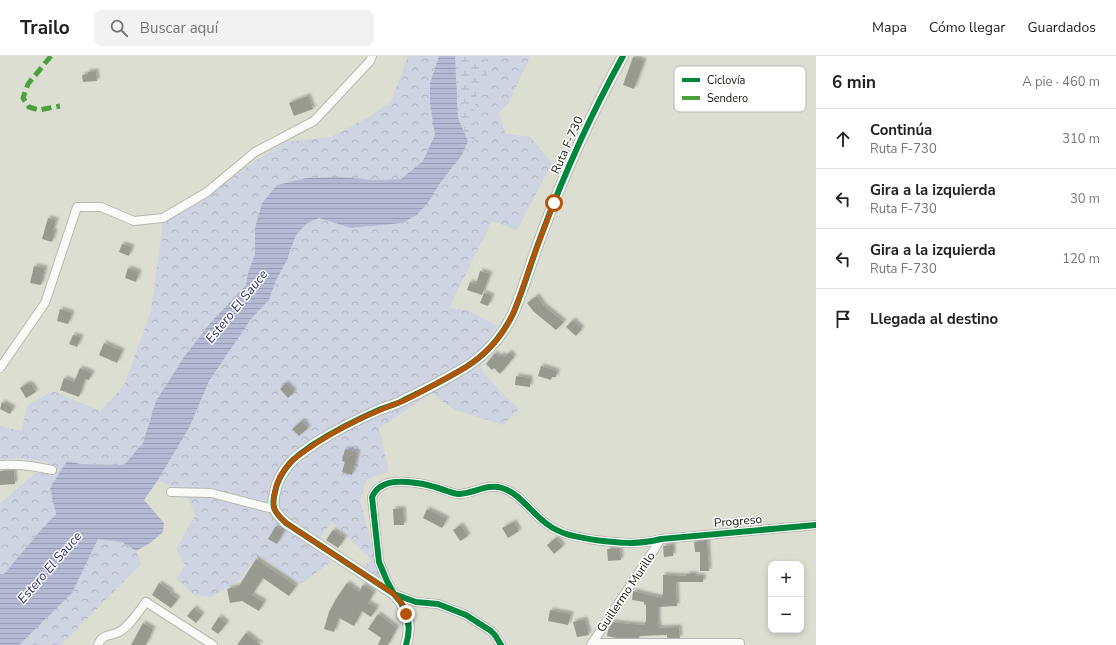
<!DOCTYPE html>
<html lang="es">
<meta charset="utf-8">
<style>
body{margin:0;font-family:"Nunito Sans",sans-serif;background:#f2f2f2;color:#202124}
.controls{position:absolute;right:12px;bottom:12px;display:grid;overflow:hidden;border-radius:8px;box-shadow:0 2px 6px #0003}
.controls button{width:36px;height:36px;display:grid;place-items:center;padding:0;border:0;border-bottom:1px solid #e0e0e0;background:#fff;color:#202124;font:20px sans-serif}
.stop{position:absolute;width:12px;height:12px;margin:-9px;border:3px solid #b45309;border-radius:50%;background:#fff}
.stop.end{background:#b45309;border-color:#fff;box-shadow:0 1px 4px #0008}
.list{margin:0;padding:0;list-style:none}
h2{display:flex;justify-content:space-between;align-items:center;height:52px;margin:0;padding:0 16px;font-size:17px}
h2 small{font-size:13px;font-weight:400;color:#757577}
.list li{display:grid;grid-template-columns:26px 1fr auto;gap:12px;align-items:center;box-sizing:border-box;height:60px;padding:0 16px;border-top:1px solid #e0e0e0}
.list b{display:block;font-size:15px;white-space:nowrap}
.list p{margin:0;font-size:13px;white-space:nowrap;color:#757577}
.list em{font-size:13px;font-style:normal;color:#757577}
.icon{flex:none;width:22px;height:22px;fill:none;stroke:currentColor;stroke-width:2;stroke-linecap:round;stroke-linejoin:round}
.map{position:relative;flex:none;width:816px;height:589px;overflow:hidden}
header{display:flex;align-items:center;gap:24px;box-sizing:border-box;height:56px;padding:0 20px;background:#fff;border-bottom:1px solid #e0e0e0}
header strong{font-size:19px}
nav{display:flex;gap:22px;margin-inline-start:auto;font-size:14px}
.search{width:280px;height:36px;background:#f2f2f2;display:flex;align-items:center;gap:10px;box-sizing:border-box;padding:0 14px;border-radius:8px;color:#757577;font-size:15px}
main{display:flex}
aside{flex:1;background:#fff}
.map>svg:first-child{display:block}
</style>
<header>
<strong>Trailo</strong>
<div class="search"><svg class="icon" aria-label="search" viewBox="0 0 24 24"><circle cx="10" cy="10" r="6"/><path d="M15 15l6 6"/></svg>Buscar aquí</div>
<nav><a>Mapa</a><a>Cómo llegar</a><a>Guardados</a></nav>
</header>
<main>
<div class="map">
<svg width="816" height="589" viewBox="0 0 816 589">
<defs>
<pattern id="forest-crowns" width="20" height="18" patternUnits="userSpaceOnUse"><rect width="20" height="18" fill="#ced4e1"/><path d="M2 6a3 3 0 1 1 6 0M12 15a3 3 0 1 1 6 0" fill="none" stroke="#b0b5c0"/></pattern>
<pattern id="wetland-marsh" width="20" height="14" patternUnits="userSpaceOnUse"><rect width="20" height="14" fill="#ced4e1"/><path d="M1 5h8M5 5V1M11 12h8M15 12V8" fill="none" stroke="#b0b5c0"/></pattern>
<pattern id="water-rules" width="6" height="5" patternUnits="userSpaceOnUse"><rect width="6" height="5" fill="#b4bad4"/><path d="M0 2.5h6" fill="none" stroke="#9a9fb5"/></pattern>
<filter id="shadow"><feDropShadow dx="2.5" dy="-2.5" stdDeviation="1" flood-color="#0004"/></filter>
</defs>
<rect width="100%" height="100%" fill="#dbded1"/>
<!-- forest -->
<g fill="url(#forest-crowns)">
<polygon points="408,0 439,0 430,27 430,48 435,79 423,105 401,123 375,124 339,121 306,122 276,129 262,147 255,172 255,198 248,217 246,229 212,265 184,301 156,345 143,387 125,409 81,408 67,405 50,432 56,458 41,474 4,518 0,518 0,447 49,406 17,402 0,403 0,370 21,375 28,349 53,335 100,355 124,330 151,255 163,165 213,136 255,105 285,86 331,81 371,60 391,45"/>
<polygon points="484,0 530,0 509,47 498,57 506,78 530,81 552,107 517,174 492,165 449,252 467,254 498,270 479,295 482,315 499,334 519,353 503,369 453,353 432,337 379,372 389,415 366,424 360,445 382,527 363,514 371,503 332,466 321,480 330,507 300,528 265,503 255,502 239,525 211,541 194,539 177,523 185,509 176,493 195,460 189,444 171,430 158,424 190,370 209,325 251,263 269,244 275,226 286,206 296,179 306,168 319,162 351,172 402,167 427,148 441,126 462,99 468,85 474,84 475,71 473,58 478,33 488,23"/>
<polygon points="98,483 122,486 136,495 141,508 61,589 19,589 72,537"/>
</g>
<!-- wetland -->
<polygon fill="url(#wetland-marsh)" points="455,0 484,0 488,23 478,33 473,58 475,71 474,85 468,85 458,62"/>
<!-- water -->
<polygon fill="url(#water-rules)" points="439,0 455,0 458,62 468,85 462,99 441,126 427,148 415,160 402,167 351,172 319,162 306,168 296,179 286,206 275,226 269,244 251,263 209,325 190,370 158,424 144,444 164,467 163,476 150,487 136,495 122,486 98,483 72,537 19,589 0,589 0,518 4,518 41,474 56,458 50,432 67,405 81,408 124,409 143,387 156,345 184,301 212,265 246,229 248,217 255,198 255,172 262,147 277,129 306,122 339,121 375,124 401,123 423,105 435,79 430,48 430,27"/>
<!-- building -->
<g fill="#989a90" filter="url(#shadow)">
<polygon points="633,1 644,5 634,33 623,29"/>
<polygon points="96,15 97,25 83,26 82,19 88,18 87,16"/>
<polygon points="308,40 313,53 294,60 289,47"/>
<polygon points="48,162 56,164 53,175 55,175 52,186 42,183"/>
<polygon points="122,188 132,191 129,200 119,196"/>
<polygon points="34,210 45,212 41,229 30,227"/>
<polygon points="128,212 139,216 136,226 125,222"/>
<polygon points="480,215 490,218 482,239 467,234 470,226 476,228"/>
<polygon points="484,237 492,240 488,250 480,247"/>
<polygon points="537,240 544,250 564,266 556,274 533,255 527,247"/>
<polygon points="60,253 72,257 68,268 57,265"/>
<polygon points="573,264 582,273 576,280 566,271"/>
<polygon points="73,279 81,281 77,291 69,288"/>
<polygon points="104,287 122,295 117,307 99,299"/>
<polygon points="509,296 514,301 500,318 494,312 492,314 486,308 495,297 499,301 502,298 505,301"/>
<polygon points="541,310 557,315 556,321 552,321 551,324 538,320"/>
<polygon points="80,312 92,317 89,324 85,323 79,341 60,334 64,322 74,326"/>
<polygon points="516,320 530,322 530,331 515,329"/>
<polygon points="28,327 30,329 31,328 36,336 26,342 20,332"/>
<polygon points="286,327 294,336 288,342 280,333"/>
<polygon points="2,346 13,352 10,358 0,353"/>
<polygon points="302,365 308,372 299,380 292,373"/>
<polygon points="345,393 358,396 352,419 342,416 345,406 342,405"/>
<polygon points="0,415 14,415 15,428 0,429"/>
<polygon points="393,453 403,453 404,469 394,469"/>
<polygon points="427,453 447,463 442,472 423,462"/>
<polygon points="514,466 519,475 508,482 502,472"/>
<polygon points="461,469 468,480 460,485 453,474"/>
<polygon points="276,470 284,475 277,488 268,483"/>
<polygon points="333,474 345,482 338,492 326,484"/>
<polygon points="556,482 563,490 554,498 547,489"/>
<polygon points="707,484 709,515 700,515 700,496 695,496 694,486"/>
<polygon points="673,489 673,500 664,501 663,490"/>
<polygon points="607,493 620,493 621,504 608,505"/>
<polygon points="256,503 282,520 296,530 289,540 263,522 252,539 264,546 259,555 242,545 230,547 227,533 239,530"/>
<polygon points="687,518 695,518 695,520 703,520 703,526 676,526 677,550 658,551 658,565 659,572 679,571 680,582 667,582 667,579 640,580 639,582 616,582 607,580 608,574 613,566 629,568 645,569 645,566 646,566 646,549 644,548 644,546 632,544 633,535 662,542 662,539 663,539 663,519 687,520"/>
<polygon points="159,527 171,535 170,537 178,543 171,552 152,539"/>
<polygon points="347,527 359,536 363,529 374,536 368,547 377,552 371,561 362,555 354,570 339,562 334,576 324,573 329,556 336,543"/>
<polygon points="194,552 202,559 196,567 187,560"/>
<polygon points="550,554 571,558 568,569 548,565"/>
<polygon points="378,558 397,572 388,589 378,589 381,582 368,573"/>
<polygon points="219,561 227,567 218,578 211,573"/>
<polygon points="585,563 589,579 577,581 573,566"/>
<polygon points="143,567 153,573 146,589 131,589"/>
<polygon points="246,577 261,589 237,589"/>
</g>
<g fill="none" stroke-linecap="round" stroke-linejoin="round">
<!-- minor casing -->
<g stroke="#b7b9af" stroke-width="10">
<g id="minor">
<polyline points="0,312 45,247 77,151 101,151 134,165 163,162 207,136 255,96 314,65 370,5 372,0"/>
<path d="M0,409C18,408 35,410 52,414"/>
<polyline points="171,436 211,437 273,453"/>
<polyline points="592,587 740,587"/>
<path d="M98,589C103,577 109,581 119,576C130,570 138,556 146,546L213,589"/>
<path d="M501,589L495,579L491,575L466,559L438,548L416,546L394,538L387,525L379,506L372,441C374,437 377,432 382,430C393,422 422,427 435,431C443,433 450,437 458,438C473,438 487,427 502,432C521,438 531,457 547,468C561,479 578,481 595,484C619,487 637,489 661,483L816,469"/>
<polyline points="591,589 661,483"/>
</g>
</g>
<!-- tertiary casing -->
<g stroke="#b7b9af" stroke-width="12">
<path id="tertiary" d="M406,589C412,570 408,553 394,538L286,467C274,456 271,451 275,436C277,425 283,415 290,407C297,399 306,394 314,388C336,374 358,363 381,353C389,350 397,348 404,344C425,334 446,323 466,311C487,298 502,280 513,258C524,232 531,206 541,180C564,118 591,58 623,0"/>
</g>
<!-- minor -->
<use href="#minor" stroke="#fafaf8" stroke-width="8"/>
<!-- tertiary -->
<use href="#tertiary" stroke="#fafaf8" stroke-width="10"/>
<!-- quiet -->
<polyline stroke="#4ea03e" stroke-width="5" stroke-dasharray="10 5" stroke-linecap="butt" points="51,0 28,28 23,42 29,51 39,54 60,50"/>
<!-- cycleway casing -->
<g stroke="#fff" stroke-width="8">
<g id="cycleway">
<path d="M406,589C412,570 408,553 394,538L286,467C274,456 271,451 275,436C277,425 283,415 290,407C297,399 306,394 314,388C336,374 358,363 381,353C389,350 397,348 404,344C425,334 446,323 466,311C487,298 502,280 513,258C524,232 531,206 541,180C564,118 591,58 623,0"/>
<path d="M501,589L495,579L491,575L466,559L438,548L416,546L394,538L387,525L379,506L372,441C374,437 377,432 382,430C393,422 422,427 435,431C443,433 450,437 458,438C473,438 487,427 502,432C521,438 531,457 547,468C561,479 578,481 595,484C619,487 637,489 661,483L816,469"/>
</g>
</g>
<!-- cycleway -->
<use href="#cycleway" stroke="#00873e" stroke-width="6"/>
</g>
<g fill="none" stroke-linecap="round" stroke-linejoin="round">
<!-- route -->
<path stroke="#b45309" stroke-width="5" d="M406,558L404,550L394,538L286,467C274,456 271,451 275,435C277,424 283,414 291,406C298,399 307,394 315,388C337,374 359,362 383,353C389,350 396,348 403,345C424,335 444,323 465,312C507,284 514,258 529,213C537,191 545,169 554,147"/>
</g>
<g text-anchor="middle" stroke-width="3" stroke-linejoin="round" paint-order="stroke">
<!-- street labels -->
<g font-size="12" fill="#13140c" stroke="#fff">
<text transform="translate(567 89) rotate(-66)" y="4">Ruta F-730</text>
<text transform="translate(738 465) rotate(-5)" y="4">Progreso</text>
<text transform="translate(626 536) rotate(-56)" y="4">Guillermo Murillo</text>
</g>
<!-- water labels -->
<g font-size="13" font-style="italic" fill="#2a2e62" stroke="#fff">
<text transform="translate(236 250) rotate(-51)" y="5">Estero El Sauce</text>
<text transform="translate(49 511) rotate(-49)" y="5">Estero El Sauce</text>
</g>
</g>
<!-- legend -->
<rect x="674" y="10" width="132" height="46" rx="6" fill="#fff" stroke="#b8b8b6" stroke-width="1"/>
<rect x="682" y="22" width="18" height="4" fill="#00873e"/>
<rect x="682" y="40" width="18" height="4" fill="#4ea03e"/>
<g font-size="11" fill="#13140c">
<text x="707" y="28">Ciclovía</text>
<text x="707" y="46">Sendero</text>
</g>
</svg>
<div class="controls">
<button>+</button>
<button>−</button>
</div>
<div class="stop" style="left:554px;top:147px"></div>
<div class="stop end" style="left:406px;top:558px"></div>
</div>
<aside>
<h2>6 min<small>A pie · 460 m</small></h2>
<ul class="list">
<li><svg class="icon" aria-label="ahead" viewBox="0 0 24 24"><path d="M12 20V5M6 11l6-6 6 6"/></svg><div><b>Continúa</b><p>Ruta F-730</p></div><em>310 m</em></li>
<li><svg class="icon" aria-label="left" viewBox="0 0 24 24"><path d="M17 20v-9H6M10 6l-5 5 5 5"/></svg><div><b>Gira a la izquierda</b><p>Ruta F-730</p></div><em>30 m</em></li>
<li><svg class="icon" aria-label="left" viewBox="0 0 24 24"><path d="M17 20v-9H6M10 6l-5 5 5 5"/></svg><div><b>Gira a la izquierda</b><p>Ruta F-730</p></div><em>120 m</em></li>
<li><svg class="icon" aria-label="arrive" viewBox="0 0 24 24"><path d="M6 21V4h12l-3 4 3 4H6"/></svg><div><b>Llegada al destino</b></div></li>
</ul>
</aside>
</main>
